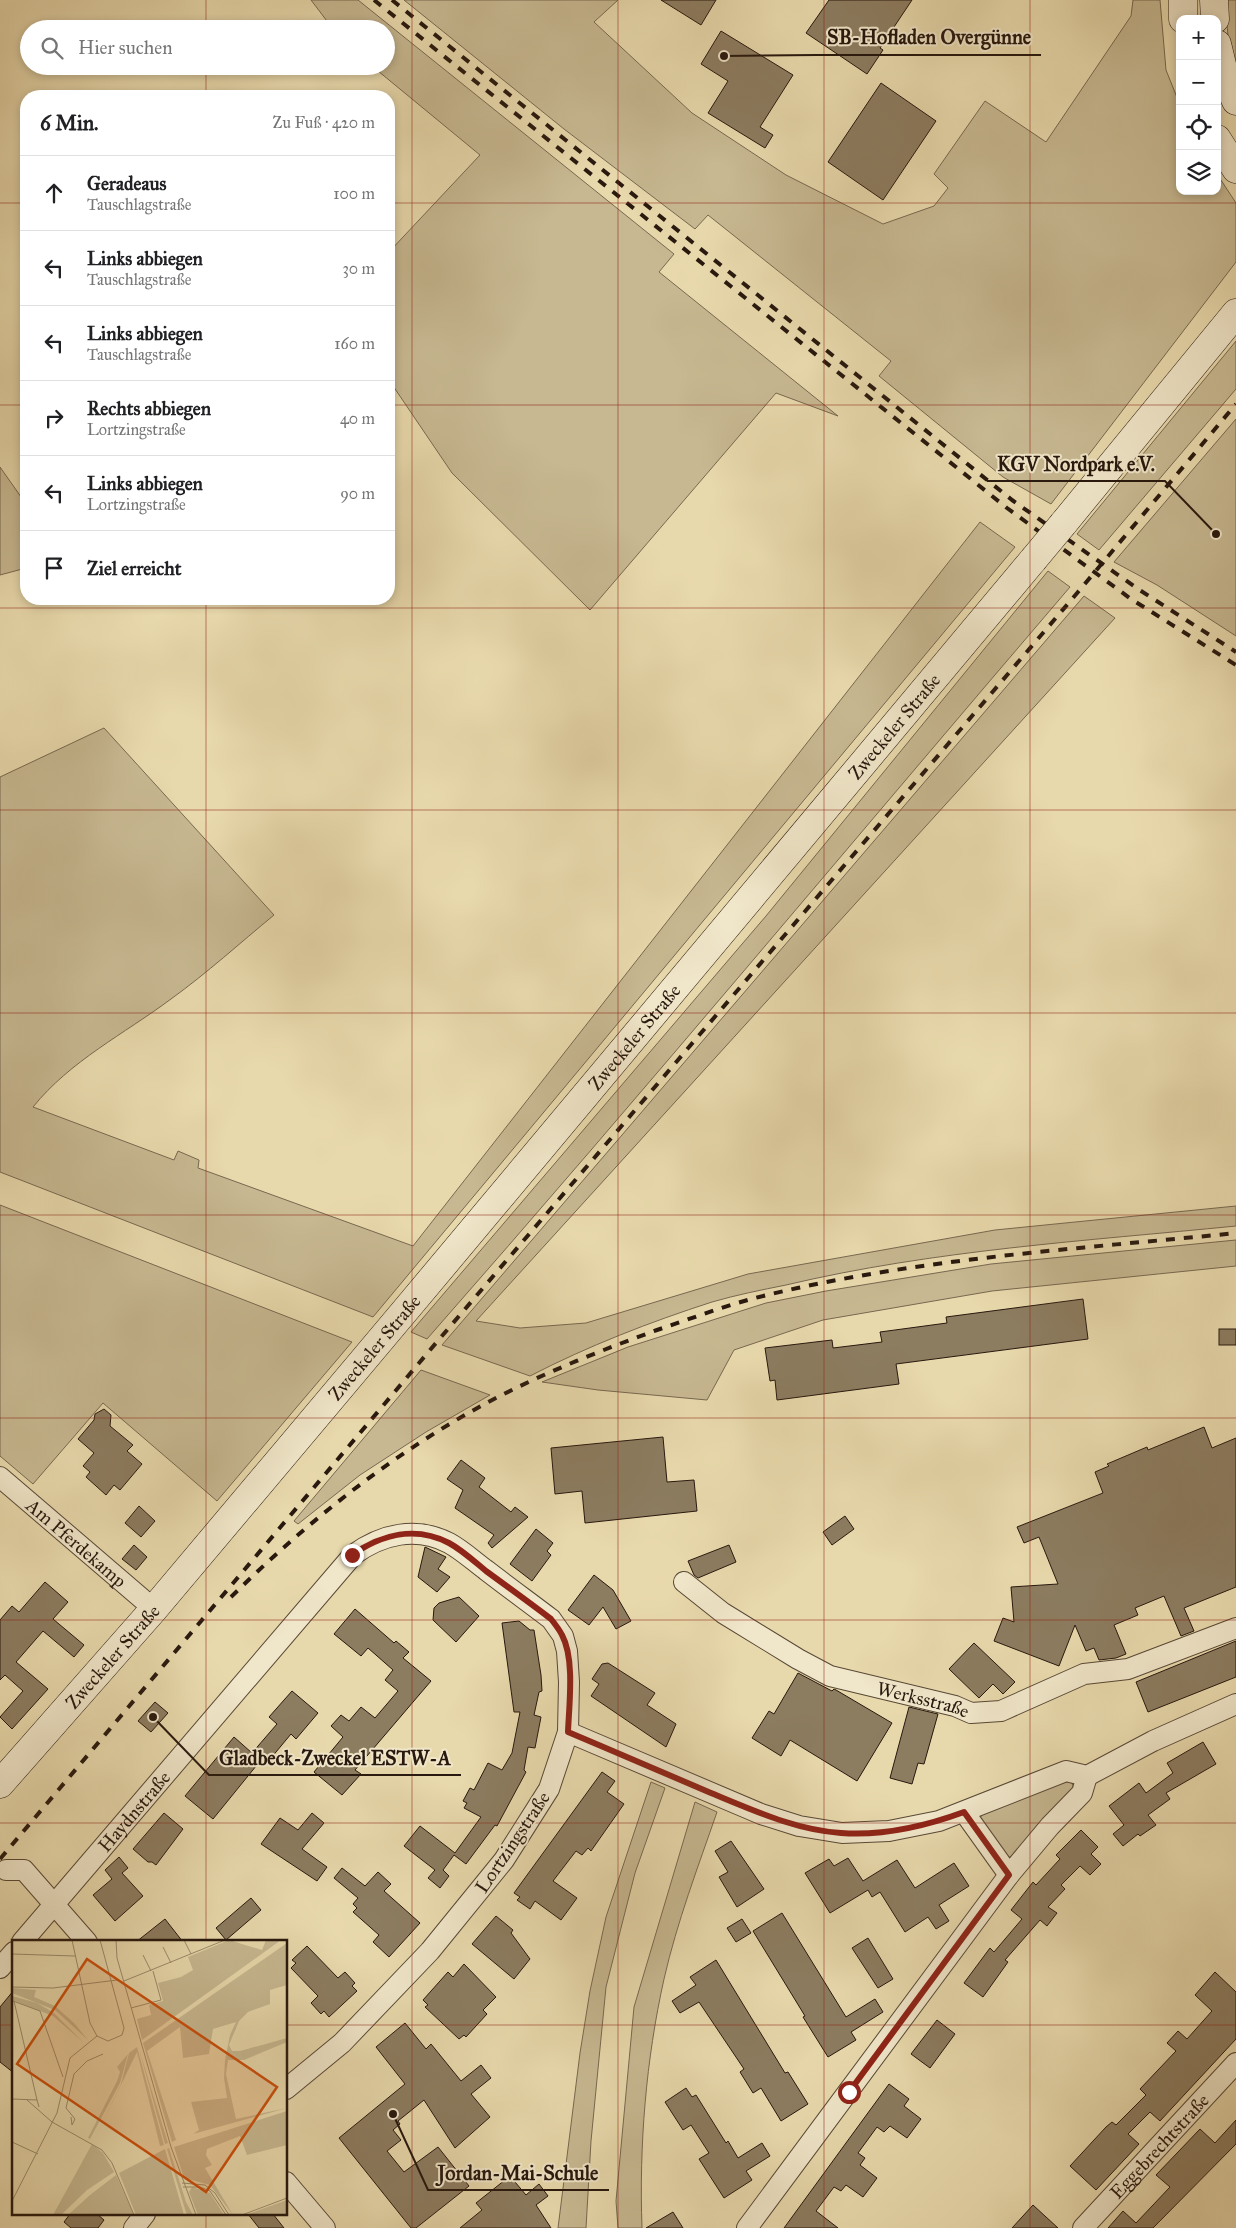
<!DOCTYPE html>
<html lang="de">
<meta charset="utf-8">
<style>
body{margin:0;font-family:"IM FELL Great Primer",serif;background:#f2f2f2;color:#202124}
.controls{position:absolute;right:15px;top:15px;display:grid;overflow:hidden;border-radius:10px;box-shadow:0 2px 8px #0003}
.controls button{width:45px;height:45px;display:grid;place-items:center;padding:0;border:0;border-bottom:1px solid #e0e0e0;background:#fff;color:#202124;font:25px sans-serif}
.stop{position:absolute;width:15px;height:15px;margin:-11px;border:4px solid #8f2418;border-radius:50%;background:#fff}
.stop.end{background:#8f2418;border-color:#fff;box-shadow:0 1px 5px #0008}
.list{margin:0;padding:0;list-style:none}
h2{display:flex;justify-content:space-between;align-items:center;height:65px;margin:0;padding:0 20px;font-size:21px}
h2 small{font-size:16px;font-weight:400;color:#757577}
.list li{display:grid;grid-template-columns:32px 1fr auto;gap:15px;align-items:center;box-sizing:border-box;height:75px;padding:0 20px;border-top:1px solid #e0e0e0}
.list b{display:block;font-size:19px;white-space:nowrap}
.list p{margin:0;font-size:16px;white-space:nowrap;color:#757577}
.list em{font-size:16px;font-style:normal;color:#757577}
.icon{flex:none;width:28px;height:28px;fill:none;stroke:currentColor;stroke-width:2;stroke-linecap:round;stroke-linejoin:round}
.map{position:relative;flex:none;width:1236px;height:2228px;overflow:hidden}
.search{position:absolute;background:#fff;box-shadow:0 2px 8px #0003;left:20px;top:20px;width:375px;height:55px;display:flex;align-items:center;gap:12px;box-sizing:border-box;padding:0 18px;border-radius:28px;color:#757577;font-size:19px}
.panel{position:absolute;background:#fff;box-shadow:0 2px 8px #0003;left:20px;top:90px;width:375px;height:515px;border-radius:20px}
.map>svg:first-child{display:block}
</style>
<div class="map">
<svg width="1236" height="2228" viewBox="0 0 1236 2228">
<rect width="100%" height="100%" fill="#e8d9ac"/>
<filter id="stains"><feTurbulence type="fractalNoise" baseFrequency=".004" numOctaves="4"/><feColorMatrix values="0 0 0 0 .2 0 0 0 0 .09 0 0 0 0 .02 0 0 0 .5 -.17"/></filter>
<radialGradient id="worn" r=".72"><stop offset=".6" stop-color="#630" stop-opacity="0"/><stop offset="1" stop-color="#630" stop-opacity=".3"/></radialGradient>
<!-- green -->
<g fill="#c7b891" stroke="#786850">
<polygon points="311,0 358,0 674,254 659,272 838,416 776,393 590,610 452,473 389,380 389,252 480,155 372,66 386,66 386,29 333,29"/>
<polygon points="404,0 618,0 594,22 692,113 786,175 883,224 934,206 948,188 934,174 985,101 1046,142 1131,16 1133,0 1160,0 1166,70 1180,105 1180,191 1217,191 1217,174 1236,203 1236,262 1051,504 1003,477 879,376 891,361 708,215 695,229 564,129"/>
<polygon points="1225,0 1236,0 1236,69 1228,36"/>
<polygon points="1236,341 1236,389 1099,550 1077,534"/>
<polygon points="1236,419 1236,636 1157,585 1114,562"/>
<polygon points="0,467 26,504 26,568 0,575"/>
<path d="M980,522L1015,547L373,1317L0,1172V777L104,728L274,915C240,943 207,973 171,999C124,1034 70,1061 33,1107L174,1160L178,1151L199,1160L198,1168L413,1246Z"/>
<path d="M1048,571L1070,587C856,837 645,1091 427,1339L411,1332L766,916Z"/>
<path d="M1084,596L1115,618L476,1321L520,1328L586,1323L748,1274L995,1230L1236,1206V1226C1085,1241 934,1250 786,1285C761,1290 736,1295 712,1302C650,1322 588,1346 530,1376L442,1345Z"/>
<polygon points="0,1205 352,1342 217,1501 103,1403 33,1484 0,1456"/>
<polygon points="1236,1240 1236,1266 992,1291 823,1320 734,1350 707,1400 598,1390 542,1382 628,1347 766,1303 826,1291 991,1264"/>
<polygon points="421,1370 490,1395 426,1432 360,1475 298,1524 294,1521"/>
<polygon points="1064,1781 1072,1783 1074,1790 1012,1857 1007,1857 980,1818 982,1815"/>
<polygon points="651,1782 665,1788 635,1873 606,1987 591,2141 586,2228 558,2228 580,2053 590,1991 606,1917"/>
<path d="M695,1802L717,1812C698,1867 677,1922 664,1979C646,2060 639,2145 642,2228H618L616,2201L634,2007Z"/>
</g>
<!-- building -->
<g fill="#8c7c60" stroke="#28180e">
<polygon points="661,0 716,0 701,25"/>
<polygon points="829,0 912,0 880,48 883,50 867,74 806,33"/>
<polygon points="721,31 793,75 760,127 773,135 765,148 708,113 728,81 701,64"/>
<polygon points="881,83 936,121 883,200 828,162"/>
<polygon points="1083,1299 1088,1339 896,1364 899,1384 777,1400 775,1380 770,1381 765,1348 832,1340 833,1348 882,1342 880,1332 947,1323 946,1317"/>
<rect x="1219" y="1329" width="17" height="16"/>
<polygon points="104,1409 111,1415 110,1426 133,1445 127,1451 142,1464 120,1490 114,1485 106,1495 86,1477 90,1472 83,1466 94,1453 78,1439 94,1420 95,1414"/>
<polygon points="1204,1427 1212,1448 1236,1438 1236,1587 1184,1608 1194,1631 1181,1636 1164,1596 1135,1608 1138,1615 1114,1625 1126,1654 1116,1658 1099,1660 1094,1648 1086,1651 1075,1625 1059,1666 994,1641 1003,1618 1014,1622 1011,1587 1058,1584 1039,1537 1024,1543 1017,1527 1103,1493 1095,1472 1109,1466 1107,1464 1147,1447 1148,1450"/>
<polygon points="663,1437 667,1482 694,1480 697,1511 585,1523 582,1491 555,1494 551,1448"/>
<polygon points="461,1460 485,1478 479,1487 511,1512 515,1507 528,1517 492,1548 488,1543 494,1535 455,1508 463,1490 447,1479"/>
<polygon points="139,1506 155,1521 141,1537 125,1523"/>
<polygon points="845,1516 854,1529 832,1545 823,1532"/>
<polygon points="536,1529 553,1543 547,1551 551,1555 532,1581 510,1564"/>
<polygon points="134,1545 147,1557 136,1570 122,1559"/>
<polygon points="729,1545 736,1562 698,1578 694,1575 688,1561"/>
<polygon points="425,1547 446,1557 438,1569 450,1577 437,1592 418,1577"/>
<polygon points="594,1575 613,1590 631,1621 616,1629 603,1607 589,1625 568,1610"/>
<polygon points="45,1582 68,1602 53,1619 84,1645 74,1657 43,1631 16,1662 48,1689 12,1729 0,1717 23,1691 5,1675 0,1680 0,1620 12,1606 19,1612"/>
<polygon points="459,1597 479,1616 456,1642 433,1620 434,1608 439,1603"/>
<polygon points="355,1609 394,1643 396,1641 409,1652 403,1658 431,1681 355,1770 361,1774 342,1795 314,1772 343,1737 331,1726 341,1715 349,1721 361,1707 375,1718 398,1691 385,1680 393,1670 368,1648 361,1656 334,1634"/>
<polygon points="519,1621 530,1630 534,1630 541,1675 542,1691 539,1692 534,1715 541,1717 535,1748 528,1747 524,1770 526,1772 497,1826 495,1825 466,1864 454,1855 443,1870 449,1876 440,1888 428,1878 435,1870 404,1846 420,1826 455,1853 481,1817 464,1808 467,1803 463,1801 470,1788 474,1790 488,1763 502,1770 512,1753 520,1712 514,1712 502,1623"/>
<polygon points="1236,1641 1236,1677 1148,1712 1136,1682"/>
<polygon points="974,1643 1015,1682 1003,1694 993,1684 979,1698 949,1669"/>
<polygon points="608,1663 655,1693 647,1705 676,1724 666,1747 591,1696 599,1684 592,1679 602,1664"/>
<polygon points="798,1673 832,1691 834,1689 836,1690 892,1723 857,1781 790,1740 781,1756 752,1738 769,1711 774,1714"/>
<polygon points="292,1691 318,1713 296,1739 291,1734 266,1764 257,1757 261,1760 213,1819 185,1796 234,1737 252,1753 277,1724 269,1717"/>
<polygon points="155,1702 168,1713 151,1732 138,1721"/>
<polygon points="909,1707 938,1714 924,1764 918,1763 912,1784 890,1778"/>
<polygon points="1203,1742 1216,1764 1166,1793 1170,1799 1148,1815 1156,1825 1140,1836 1138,1834 1123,1846 1113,1834 1124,1825 1109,1806 1139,1783 1146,1793 1173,1773 1167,1763"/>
<polygon points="602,1772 615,1781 607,1792 624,1804 591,1851 588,1848 582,1855 576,1851 553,1881 577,1898 561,1920 535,1901 530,1909 517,1900 520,1897 514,1893"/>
<polygon points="164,1813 183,1829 156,1865 152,1862 148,1862 133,1849"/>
<polygon points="312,1813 324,1823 302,1849 327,1867 317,1881 261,1844 280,1818 298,1830"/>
<polygon points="1081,1830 1098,1847 1091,1854 1101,1864 1090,1875 1080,1866 1061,1885 1065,1889 1048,1907 1057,1913 1047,1926 1040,1920 1005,1960 1008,1962 983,1997 964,1983 990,1948 994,1952 1022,1919 1011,1910 1033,1882 1036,1885 1060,1859 1056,1855"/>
<polygon points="731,1841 764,1889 737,1907 719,1877 728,1872 715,1851"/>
<polygon points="119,1857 128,1868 122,1873 143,1896 115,1921 93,1895 112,1879 105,1870"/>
<polygon points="848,1858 863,1881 897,1860 915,1888 954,1863 969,1886 939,1905 949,1921 936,1929 928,1917 905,1932 880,1892 872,1897 868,1890 830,1913 805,1873 829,1859 834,1866"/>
<polygon points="342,1868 365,1886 378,1872 391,1884 384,1891 420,1923 389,1957 373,1942 379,1935 353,1912 357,1908 353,1904 358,1898 334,1878"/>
<polygon points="251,1898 261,1910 226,1940 216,1928"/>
<polygon points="782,1913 846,2017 875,1999 883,2012 851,2032 856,2040 828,2057 803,2017 805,2016 753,1931"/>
<polygon points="496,1916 513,1930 511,1933 530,1959 514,1979 472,1944"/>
<polygon points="165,1919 183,1942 136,1942"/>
<polygon points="742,1919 751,1933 736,1942 727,1928"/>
<polygon points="868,1938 893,1979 878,1988 852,1948"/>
<polygon points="307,1946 338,1978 345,1972 355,1983 352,1986 357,1991 329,2017 324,2011 321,2014 311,2003 318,1996 291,1968 296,1963 292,1960"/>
<polygon points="716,1960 785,2073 788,2072 808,2104 781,2121 761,2088 753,2093 740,2072 744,2069 699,2002 680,2013 672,2001 696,1985 690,1977"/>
<polygon points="464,1964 496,1997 483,2010 487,2014 466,2037 464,2035 459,2039 425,2007 428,2005 423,2000 448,1972 453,1977"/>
<polygon points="1215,1972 1236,1992 1236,2039 1160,2121 1150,2112 1128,2134 1139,2144 1096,2190 1070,2166 1106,2127 1112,2122 1116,2125 1146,2095 1140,2089 1176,2051 1167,2043 1178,2031 1187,2039 1212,2011 1195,1995"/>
<polygon points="14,1990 14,2073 0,2062 0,2007"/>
<polygon points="937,2020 955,2034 930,2068 911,2054"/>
<polygon points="405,2023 426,2049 431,2044 461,2081 481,2065 491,2078 471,2094 490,2117 455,2148 424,2100 398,2121 400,2124 393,2130 401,2140 387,2151 404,2172 438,2147 469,2186 416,2228 411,2228 339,2138 405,2084 376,2047"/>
<polygon points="889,2084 909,2099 904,2106 921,2119 907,2138 890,2126 884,2132 877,2127 858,2153 865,2158 860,2165 877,2178 863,2197 846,2185 841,2191 834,2187 816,2211 838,2228 784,2228"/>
<polygon points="686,2088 692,2097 696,2095 726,2143 728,2141 738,2158 762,2143 770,2156 746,2171 752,2180 724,2198 699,2159 709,2153 691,2125 683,2130 665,2102"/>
<polygon points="1236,2120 1236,2144 1153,2228 1108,2228 1123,2211 1136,2223 1170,2187 1156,2175 1200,2129 1215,2143"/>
<polygon points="510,2176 526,2195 539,2184 548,2196 536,2205 551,2228 460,2228 482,2210 476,2203"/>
<polygon points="1033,2205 1058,2228 1012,2228"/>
<polygon points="673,2212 683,2228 646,2228"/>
<polygon points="70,2214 97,2214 104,2220 98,2228 71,2228 64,2222"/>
<polygon points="248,2214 273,2214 284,2228 259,2228"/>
</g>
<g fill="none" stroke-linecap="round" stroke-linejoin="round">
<!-- street casing -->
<g stroke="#584836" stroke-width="22">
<g id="street">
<path id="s1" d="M0,1477L154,1609"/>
<path id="s2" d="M684,1582L723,1613L798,1659L830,1676L955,1706L971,1713L1001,1711L1084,1674L1128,1669L1236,1628"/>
<polyline points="568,1732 761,1814 799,1826 842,1833 889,1831 939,1821 1066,1771 1087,1776 1153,1741 1236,1704"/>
<polyline points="964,1812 1009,1875"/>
<polyline points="6,1870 24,1870 87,1942"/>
<path id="s3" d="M22,1942L353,1555C382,1534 416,1526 449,1543C462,1550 475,1562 486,1570C508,1587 530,1603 551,1619L563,1636L567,1651L569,1682L568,1732L549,1789L504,1860L430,1951L342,2043L286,2089"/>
<polyline points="0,1968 14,1952"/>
<polyline points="286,2182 325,2228"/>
<polyline points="134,2228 145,2214"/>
<polyline points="747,2228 1009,1875 1050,1826 1082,1793 1087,1776"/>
<path id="s4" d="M1083,2228L1236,2063"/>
</g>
</g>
<!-- secondary casing -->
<g stroke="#28180e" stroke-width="29">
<g id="secondary">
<polyline points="1214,0 1215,19"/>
<polyline points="1183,19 1183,0"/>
<polyline points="1217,44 1225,77 1236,101"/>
<polyline points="1217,139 1236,169"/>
<polyline points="1063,524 1236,313"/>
<path id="s5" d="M0,1784L154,1609L414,1300L1033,560"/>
</g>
</g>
<!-- street -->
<use href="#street" stroke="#f0e6c9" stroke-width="20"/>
<!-- secondary -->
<use href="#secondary" stroke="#f0e6c9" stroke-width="28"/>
<!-- rail -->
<g stroke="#28180e" stroke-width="4" stroke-dasharray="9 9" stroke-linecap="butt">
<polyline points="374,0 1007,508 1131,599 1236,665"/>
<polyline points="392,0 1012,500 1138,589 1236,652"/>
<path d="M231,1597C309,1520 397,1450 494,1399C546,1372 602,1350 657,1330C693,1318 729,1304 767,1295C920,1258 1079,1249 1236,1233"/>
<polyline points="0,1859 436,1343 1078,592 1236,404"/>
</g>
<!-- secondary-bridge casing -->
<g stroke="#28180e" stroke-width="29" stroke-linecap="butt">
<polyline id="secondary-bridge" points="1033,560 1063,524"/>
</g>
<!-- secondary-bridge -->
<use href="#secondary-bridge" stroke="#f0e6c9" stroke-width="28"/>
</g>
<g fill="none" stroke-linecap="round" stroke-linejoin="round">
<!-- route -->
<path stroke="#8f2418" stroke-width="6" d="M352,1555C382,1534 416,1526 449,1543C462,1550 475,1562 486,1571C508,1587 530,1603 551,1619C555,1624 559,1629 562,1635C575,1659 569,1705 568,1732C616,1752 664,1773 711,1793C753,1810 795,1830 841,1833C882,1836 926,1826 964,1812L1009,1875L849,2092"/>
</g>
<!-- grid -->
<path fill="none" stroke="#8f2418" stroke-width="1" stroke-opacity="0.55" d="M206,0V29M412,0V2228M618,0V2228M824,0V2228M1030,0V2228M206,66V96M0,203H26M389,203H1236M0,405H26M389,405H1236M206,599V1942M0,608H1236M0,810H1236M0,1013H1236M0,1215H1236M0,1418H1236M0,1620H1236M0,1823H1236M0,2025H14M286,2025H1236M206,2214V2228"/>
<g text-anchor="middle" stroke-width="4" stroke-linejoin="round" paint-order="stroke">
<!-- street labels -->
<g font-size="19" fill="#28180e" stroke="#f0e6c9">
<text dy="7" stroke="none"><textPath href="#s5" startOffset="1385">Zweckeler Straße</textPath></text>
<text dy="7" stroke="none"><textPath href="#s5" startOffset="980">Zweckeler Straße</textPath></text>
<text dy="7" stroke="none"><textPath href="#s5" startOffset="575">Zweckeler Straße</textPath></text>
<text dy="7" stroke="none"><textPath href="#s1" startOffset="101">Am Pferdekamp</textPath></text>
<text dy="7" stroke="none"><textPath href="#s5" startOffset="170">Zweckeler Straße</textPath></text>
<text dy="7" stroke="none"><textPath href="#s2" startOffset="270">Werksstraße</textPath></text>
<text dy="7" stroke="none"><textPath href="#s3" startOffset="172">Haydnstraße</textPath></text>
<text transform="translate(512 1842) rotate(-56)" y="7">Lortzingstraße</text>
<text dy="7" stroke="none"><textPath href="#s4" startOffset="112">Eggebrechtstraße</textPath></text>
</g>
</g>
<!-- overview -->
<g transform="translate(12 1940)">
<rect width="275" height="275" fill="#e8d9ac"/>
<path d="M217,0L250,10L254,0H269L130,100L125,79L139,75L137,65L151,61L146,43L169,37L181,30L176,17ZM275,3V45L258,50V64L236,72L227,81L217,105L220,111H228L275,98V102L232,120H216L214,134L224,179L275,168L181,194L187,190L179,162L215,158L212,138L213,120L218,95L224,82L201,89L197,114L171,118L168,87L135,111L164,200L160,202L131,103ZM0,48L24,50L22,57L43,66L62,83L76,100L43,70L0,53ZM0,56L25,63L42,73L72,103L41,76L0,60ZM126,106L156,203L153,204L133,131ZM125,107L152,205L148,206L125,112L81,202L109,144L117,113ZM116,114L108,143L78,199L76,198L105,141L108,132L105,127ZM275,171V205L235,215L228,196L195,209L194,215L200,225L193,228L221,275L198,245L172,238L162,207ZM80,204L91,213L102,232L75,250L49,275H41ZM157,208L174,262L181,275H175L172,266L155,209ZM153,209L172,275H124L107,233ZM104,235L122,275H56L78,255ZM180,247L198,253L212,275H186L177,252ZM275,260V275H234Z" fill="#c7b891"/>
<path fill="none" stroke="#9b8c6d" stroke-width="1" d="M60,0L78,83L85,96L96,101L110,95L112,88L88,0M104,0L105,18L159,207L184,275M172,0L179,14M151,7L159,23M0,14L63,16M131,15L139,31M112,41L213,0M0,47L41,48L105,40M1,61L28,71L51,137M2,61L25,160M119,68L149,60L141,31M0,159L25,160L27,167M15,160L40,182L90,210L100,223L122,275M59,177L60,185L63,179L54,168L62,134L75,121L91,114M0,202L26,214M170,243L193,245L203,253L217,275M171,247H188L198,251L214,275M0,261L45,173L58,118L85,96M230,275L275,258"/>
<path fill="#cb4f0c" fill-opacity="0.15" stroke="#cb4f0c" stroke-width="2.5" d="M75,19L265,147L194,252L5,124Z"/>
<rect width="275" height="275" fill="none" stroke="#28180e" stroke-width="2.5"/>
</g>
<!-- callouts -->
<path fill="none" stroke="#28180e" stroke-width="2" d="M724 56L817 55H1041M1216 534L1165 481H987M153 1717L209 1775H461M393 2114L428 2190H609"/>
<g fill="#28180e" stroke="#f0e6c9" stroke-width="2">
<circle cx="724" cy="56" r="5"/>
<circle cx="1216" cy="534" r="5"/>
<circle cx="153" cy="1717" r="5"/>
<circle cx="393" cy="2114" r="5"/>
</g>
<g font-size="20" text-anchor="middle" font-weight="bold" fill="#28180e" stroke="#f0e6c9" stroke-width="4" stroke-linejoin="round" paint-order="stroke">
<text x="929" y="44">SB-Hofladen Overgünne</text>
<text x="1076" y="471">KGV Nordpark e.V.</text>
<text x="335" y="1765">Gladbeck-Zweckel ESTW-A</text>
<text x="518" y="2180">Jordan-Mai-Schule</text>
</g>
<rect width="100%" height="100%" filter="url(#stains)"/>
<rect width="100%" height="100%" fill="url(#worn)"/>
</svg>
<div class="controls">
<button>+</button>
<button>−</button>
<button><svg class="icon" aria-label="locate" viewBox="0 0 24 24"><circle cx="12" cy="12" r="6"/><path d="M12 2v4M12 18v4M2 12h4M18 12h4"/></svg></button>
<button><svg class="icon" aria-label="layers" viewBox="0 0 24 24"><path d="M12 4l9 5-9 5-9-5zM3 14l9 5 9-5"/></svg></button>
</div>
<div class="stop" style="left:849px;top:2092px"></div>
<div class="stop end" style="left:352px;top:1555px"></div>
<div class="search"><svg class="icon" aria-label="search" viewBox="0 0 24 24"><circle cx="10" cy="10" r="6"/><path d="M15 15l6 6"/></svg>Hier suchen</div>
<section class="panel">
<h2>6 Min.<small>Zu Fuß · 420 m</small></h2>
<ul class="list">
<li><svg class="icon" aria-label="ahead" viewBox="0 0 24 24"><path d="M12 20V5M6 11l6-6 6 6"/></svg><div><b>Geradeaus</b><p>Tauschlagstraße</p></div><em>100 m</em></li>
<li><svg class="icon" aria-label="left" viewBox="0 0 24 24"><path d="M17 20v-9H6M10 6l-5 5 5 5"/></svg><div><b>Links abbiegen</b><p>Tauschlagstraße</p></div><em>30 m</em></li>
<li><svg class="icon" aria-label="left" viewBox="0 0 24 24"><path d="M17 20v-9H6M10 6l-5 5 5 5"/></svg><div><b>Links abbiegen</b><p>Tauschlagstraße</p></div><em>160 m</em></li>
<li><svg class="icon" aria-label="right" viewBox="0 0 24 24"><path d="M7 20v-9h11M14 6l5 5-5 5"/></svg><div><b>Rechts abbiegen</b><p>Lortzingstraße</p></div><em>40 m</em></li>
<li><svg class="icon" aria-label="left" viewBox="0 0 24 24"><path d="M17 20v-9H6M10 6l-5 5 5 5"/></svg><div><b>Links abbiegen</b><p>Lortzingstraße</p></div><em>90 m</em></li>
<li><svg class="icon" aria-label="arrive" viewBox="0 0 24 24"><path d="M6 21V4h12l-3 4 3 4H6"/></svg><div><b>Ziel erreicht</b></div></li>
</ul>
</section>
</div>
